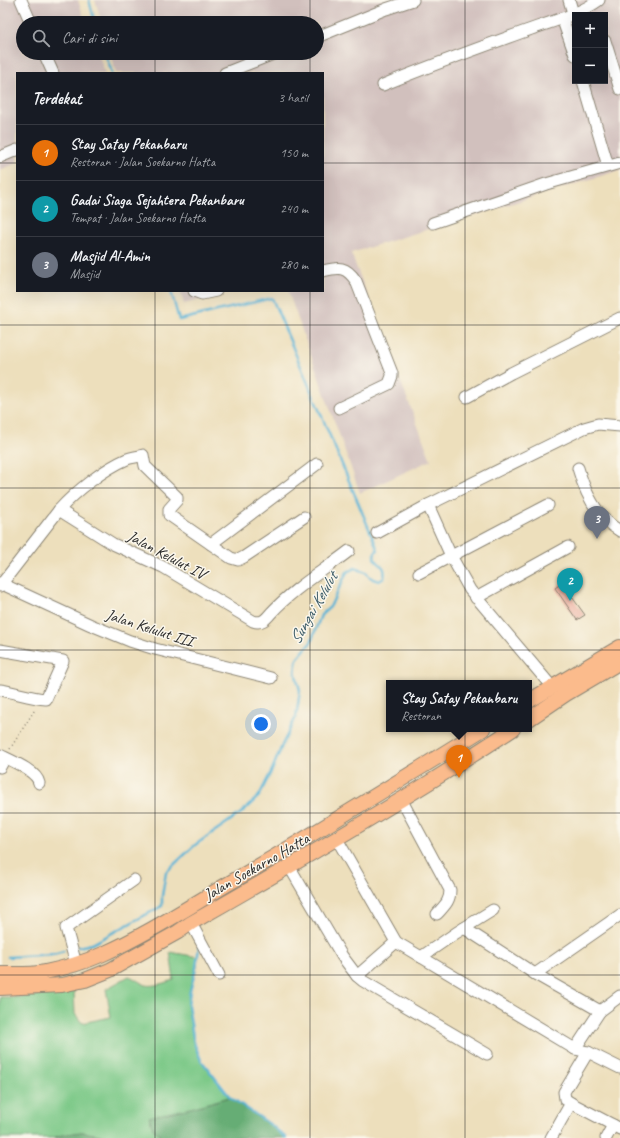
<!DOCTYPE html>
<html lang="id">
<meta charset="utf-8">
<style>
body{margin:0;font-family:Caveat,sans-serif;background:#242831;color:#f1f3f6}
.controls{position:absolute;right:12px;top:12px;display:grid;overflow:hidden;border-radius:0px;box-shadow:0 4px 16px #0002}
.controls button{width:36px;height:36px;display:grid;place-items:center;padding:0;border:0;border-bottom:1px solid #363941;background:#171b24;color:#f1f3f6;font:20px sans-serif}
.you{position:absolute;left:261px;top:724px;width:14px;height:14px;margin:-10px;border:3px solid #fff;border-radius:50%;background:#1a73e8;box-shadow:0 0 0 6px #1a73e833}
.badge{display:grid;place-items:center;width:26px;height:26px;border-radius:50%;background:#0f766e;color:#fff;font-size:13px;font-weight:700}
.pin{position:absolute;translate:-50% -33px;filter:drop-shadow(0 1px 2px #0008)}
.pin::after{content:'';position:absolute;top:21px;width:14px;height:12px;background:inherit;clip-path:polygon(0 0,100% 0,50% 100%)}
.popup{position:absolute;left:386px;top:680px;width:146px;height:52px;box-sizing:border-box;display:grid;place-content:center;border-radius:0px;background:#171b24;filter:drop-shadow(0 1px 3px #0005);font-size:13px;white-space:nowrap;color:#9ea1a6}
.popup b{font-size:15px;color:#f1f3f6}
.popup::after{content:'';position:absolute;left:50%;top:100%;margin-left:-8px;border:8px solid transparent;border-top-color:#171b24}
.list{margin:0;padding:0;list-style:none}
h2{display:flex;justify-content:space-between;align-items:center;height:52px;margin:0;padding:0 16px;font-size:17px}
h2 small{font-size:13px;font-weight:400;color:#9ea1a6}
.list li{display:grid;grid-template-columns:26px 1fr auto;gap:12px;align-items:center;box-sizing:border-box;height:56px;padding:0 16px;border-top:1px solid #363941}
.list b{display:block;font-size:15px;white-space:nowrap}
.list p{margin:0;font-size:13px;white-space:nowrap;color:#9ea1a6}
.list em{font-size:13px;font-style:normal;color:#9ea1a6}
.icon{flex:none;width:22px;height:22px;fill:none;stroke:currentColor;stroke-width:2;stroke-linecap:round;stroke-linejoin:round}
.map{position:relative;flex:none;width:620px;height:1138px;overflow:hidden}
.search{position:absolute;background:#171b24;box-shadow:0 4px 16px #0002;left:16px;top:16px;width:308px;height:44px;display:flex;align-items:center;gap:10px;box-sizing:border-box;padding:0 14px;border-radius:22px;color:#9ea1a6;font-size:15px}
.panel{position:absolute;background:#171b24;box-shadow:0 4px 16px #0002;left:16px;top:72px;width:308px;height:220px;border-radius:0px}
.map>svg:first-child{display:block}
</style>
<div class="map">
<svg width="620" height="1138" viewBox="0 0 620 1138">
<rect width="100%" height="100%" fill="#fbf7ec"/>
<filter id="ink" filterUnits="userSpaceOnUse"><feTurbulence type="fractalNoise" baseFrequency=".025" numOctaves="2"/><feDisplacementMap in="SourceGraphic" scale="8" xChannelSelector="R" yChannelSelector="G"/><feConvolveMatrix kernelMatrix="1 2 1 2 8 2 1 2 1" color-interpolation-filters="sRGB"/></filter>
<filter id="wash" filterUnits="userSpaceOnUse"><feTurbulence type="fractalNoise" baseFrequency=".012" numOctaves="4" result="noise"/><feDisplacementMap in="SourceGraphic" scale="16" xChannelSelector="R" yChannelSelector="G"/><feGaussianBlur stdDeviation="0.9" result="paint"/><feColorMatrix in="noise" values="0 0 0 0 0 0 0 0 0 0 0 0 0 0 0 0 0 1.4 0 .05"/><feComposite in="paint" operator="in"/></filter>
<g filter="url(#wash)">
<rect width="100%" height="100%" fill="#eddfbc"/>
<!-- industrial -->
<g fill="#d1c0bd" fill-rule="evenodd">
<polygon points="0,0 78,0 86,23 23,23 23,53 98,53 105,73 17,73 17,163 0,170"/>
<path d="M95,0H620V170L351,253L431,460L360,493L288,291H323V73H116L110,53H317V23H102ZM575,15H605V81H575Z"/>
<polygon points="180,291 232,291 184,304"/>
</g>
<!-- green -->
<path fill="#7dc988" stroke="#547a5a" d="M170,952L198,957L197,967L190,991L188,1005L194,1043L201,1060L230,1097L191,1108L161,1135L160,1138H115L82,1132L62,1135L53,1138H0V997H21L74,990L75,1014L82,1023L111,1017L106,989L129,976C135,978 140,983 146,985C154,987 166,982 174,980Z"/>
<!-- forest -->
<g fill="#66ad74" stroke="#486c50">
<polygon points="230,1097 271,1125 286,1138 160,1138 161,1135 153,1129 149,1117 191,1108"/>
<polygon points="82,1132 115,1138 53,1138 62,1135"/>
</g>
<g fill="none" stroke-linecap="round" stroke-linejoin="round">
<!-- stream -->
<g stroke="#58b3d6" stroke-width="2.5">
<polyline points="89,0 95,23"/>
<polyline points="105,53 112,73"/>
<path d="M78,947L92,944L162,906V896L166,872L195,845L241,813L259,796L272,770L283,743L296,717L300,691L295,671L297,659L311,642L321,615L330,607L347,572L355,568L366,572L369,576L373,579L379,581L384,578C386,565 381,567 374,558L375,552L378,550L272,298L179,320L171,291"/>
<polyline points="199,947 196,968 190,991 188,1005 194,1043 201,1060 230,1097 271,1125 286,1138"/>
<polyline points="8,957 53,954 64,951"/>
</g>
</g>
<g id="blocks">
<!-- building -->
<polygon fill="#e9a290" points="562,583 585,615 577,620 555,588"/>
</g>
</g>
<g filter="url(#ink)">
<use href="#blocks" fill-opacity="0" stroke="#8c8574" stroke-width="1"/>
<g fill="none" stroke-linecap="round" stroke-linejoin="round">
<!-- minor casing -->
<g stroke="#8c8574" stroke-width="13">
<g id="minor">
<polyline points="21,0 31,23"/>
<polyline points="569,0 573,13"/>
<polyline points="562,18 575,55"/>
<polyline points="317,37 386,9 413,0"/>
<polyline points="605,41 620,89"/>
<polyline points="44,53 53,73"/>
<polyline points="225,73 276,53"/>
<polyline points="583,81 608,166"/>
<path d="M383,85C429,66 476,49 523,32C547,23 579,15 599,0"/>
<polyline points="0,157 17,150"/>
<polyline points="433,223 546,184 620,163"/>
<path d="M323,271C339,267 346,266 356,281L392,373V376L389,384L339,408"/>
<polyline points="194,291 202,294 216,291"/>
<polyline points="467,397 511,373 620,318"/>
<path d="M578,468C585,493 597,518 620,531"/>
<polyline points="428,505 451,556 470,590 552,687"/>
<path d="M59,510L113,544L163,567L253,621C262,624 266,619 271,613C293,589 323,571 349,551"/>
<polyline points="377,533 428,505 584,428 598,424 620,426"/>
<polyline points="211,544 317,464"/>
<polyline points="419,573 548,505"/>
<polyline points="0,583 91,625 130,641 155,649 271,678"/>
<path d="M0,586L59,510C76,491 104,469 127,459C132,457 138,457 143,455L145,466L177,497V500L169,509V515L231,558L238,560L244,557L304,517"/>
<polyline points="476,598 568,547"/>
<path d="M0,650L63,661L46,699C30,698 15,692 0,690"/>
<path d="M0,755C10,760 37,771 39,783"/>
<polyline points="0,767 5,758"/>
<path d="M401,799L450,890C450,902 444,906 437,914"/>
<polyline points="337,839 396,942 575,1049 588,1052 620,1068"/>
<polyline points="289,866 342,956 357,976 363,981 487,1054"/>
<polyline points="191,923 219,975"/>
<polyline points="464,928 493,910"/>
<polyline points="421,957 456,933 464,928 535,974"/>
<polyline points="76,964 66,928 134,880"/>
<polyline points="357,976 396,942"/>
<polyline points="600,1011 620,996"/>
<polyline points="575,1049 600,1011 535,974 620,915"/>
<polyline points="571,1103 565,1099 564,1092 588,1052"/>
<polyline points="551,1138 571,1103 613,1125"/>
<polyline points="606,1138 613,1125 620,1129"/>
</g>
</g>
<!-- major casing -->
<g stroke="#8c8574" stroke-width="16">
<g id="major">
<polyline points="529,701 620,647"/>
<polyline points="529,719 566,694 620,662"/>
<path d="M0,974C15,974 30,975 45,972C65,968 85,962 103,954C150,933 193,904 238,878C321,830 402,779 483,729"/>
<path d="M0,988L62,985L85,980L110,970L178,932L191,923C300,861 408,798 513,729"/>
</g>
</g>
<!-- path -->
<polyline stroke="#8c8574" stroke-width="1.5" stroke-dasharray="1 3" stroke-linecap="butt" points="10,749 34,711 35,708"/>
<!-- minor -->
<use href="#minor" stroke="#fff" stroke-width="11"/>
<!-- major -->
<use href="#major" stroke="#fbbb8c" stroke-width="14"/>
</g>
</g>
<!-- grid -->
<path fill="none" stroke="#2b2b2b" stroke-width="1" stroke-opacity="0.55" d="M155,0V23M310,0V23M465,0V1138M155,53V73M310,53V73M0,163H17M323,163H620M155,291V1138M310,291V1138M0,325H620M0,488H620M0,650H620M0,813H620M0,975H620"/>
<g text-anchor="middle" stroke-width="3" stroke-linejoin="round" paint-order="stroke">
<!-- street labels -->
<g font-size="16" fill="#2b2b2b" stroke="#fbf7ec">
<text transform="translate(167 554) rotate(28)" y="6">Jalan Kelulut IV</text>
<text transform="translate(150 627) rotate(18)" y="6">Jalan Kelulut III</text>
<text transform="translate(256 866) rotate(-30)" y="6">Jalan Soekarno Hatta</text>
</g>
<!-- water labels -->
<g font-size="17" font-style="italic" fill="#3b5b67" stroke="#fbf7ec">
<text transform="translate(313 608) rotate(-60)" y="6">Sungai Kelulut</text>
</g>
</g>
</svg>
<div class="controls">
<button>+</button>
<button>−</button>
</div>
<div class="you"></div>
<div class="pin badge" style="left:459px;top:778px;background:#e8710a">1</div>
<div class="popup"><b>Stay Satay Pekanbaru</b>Restoran</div>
<div class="pin badge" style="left:570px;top:601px;background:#0f9aa8">2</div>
<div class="pin badge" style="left:597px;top:539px;background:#6b7280">3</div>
<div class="search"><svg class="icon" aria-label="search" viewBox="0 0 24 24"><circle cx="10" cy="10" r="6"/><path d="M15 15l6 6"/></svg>Cari di sini</div>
<section class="panel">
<h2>Terdekat<small>3 hasil</small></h2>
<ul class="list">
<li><span class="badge" style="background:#e8710a">1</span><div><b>Stay Satay Pekanbaru</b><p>Restoran · Jalan Soekarno Hatta</p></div><em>150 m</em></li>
<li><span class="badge" style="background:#0f9aa8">2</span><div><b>Gadai Siaga Sejahtera Pekanbaru</b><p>Tempat · Jalan Soekarno Hatta</p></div><em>240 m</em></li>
<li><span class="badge" style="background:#6b7280">3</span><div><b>Masjid Al-Amin</b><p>Masjid</p></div><em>280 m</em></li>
</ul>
</section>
</div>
